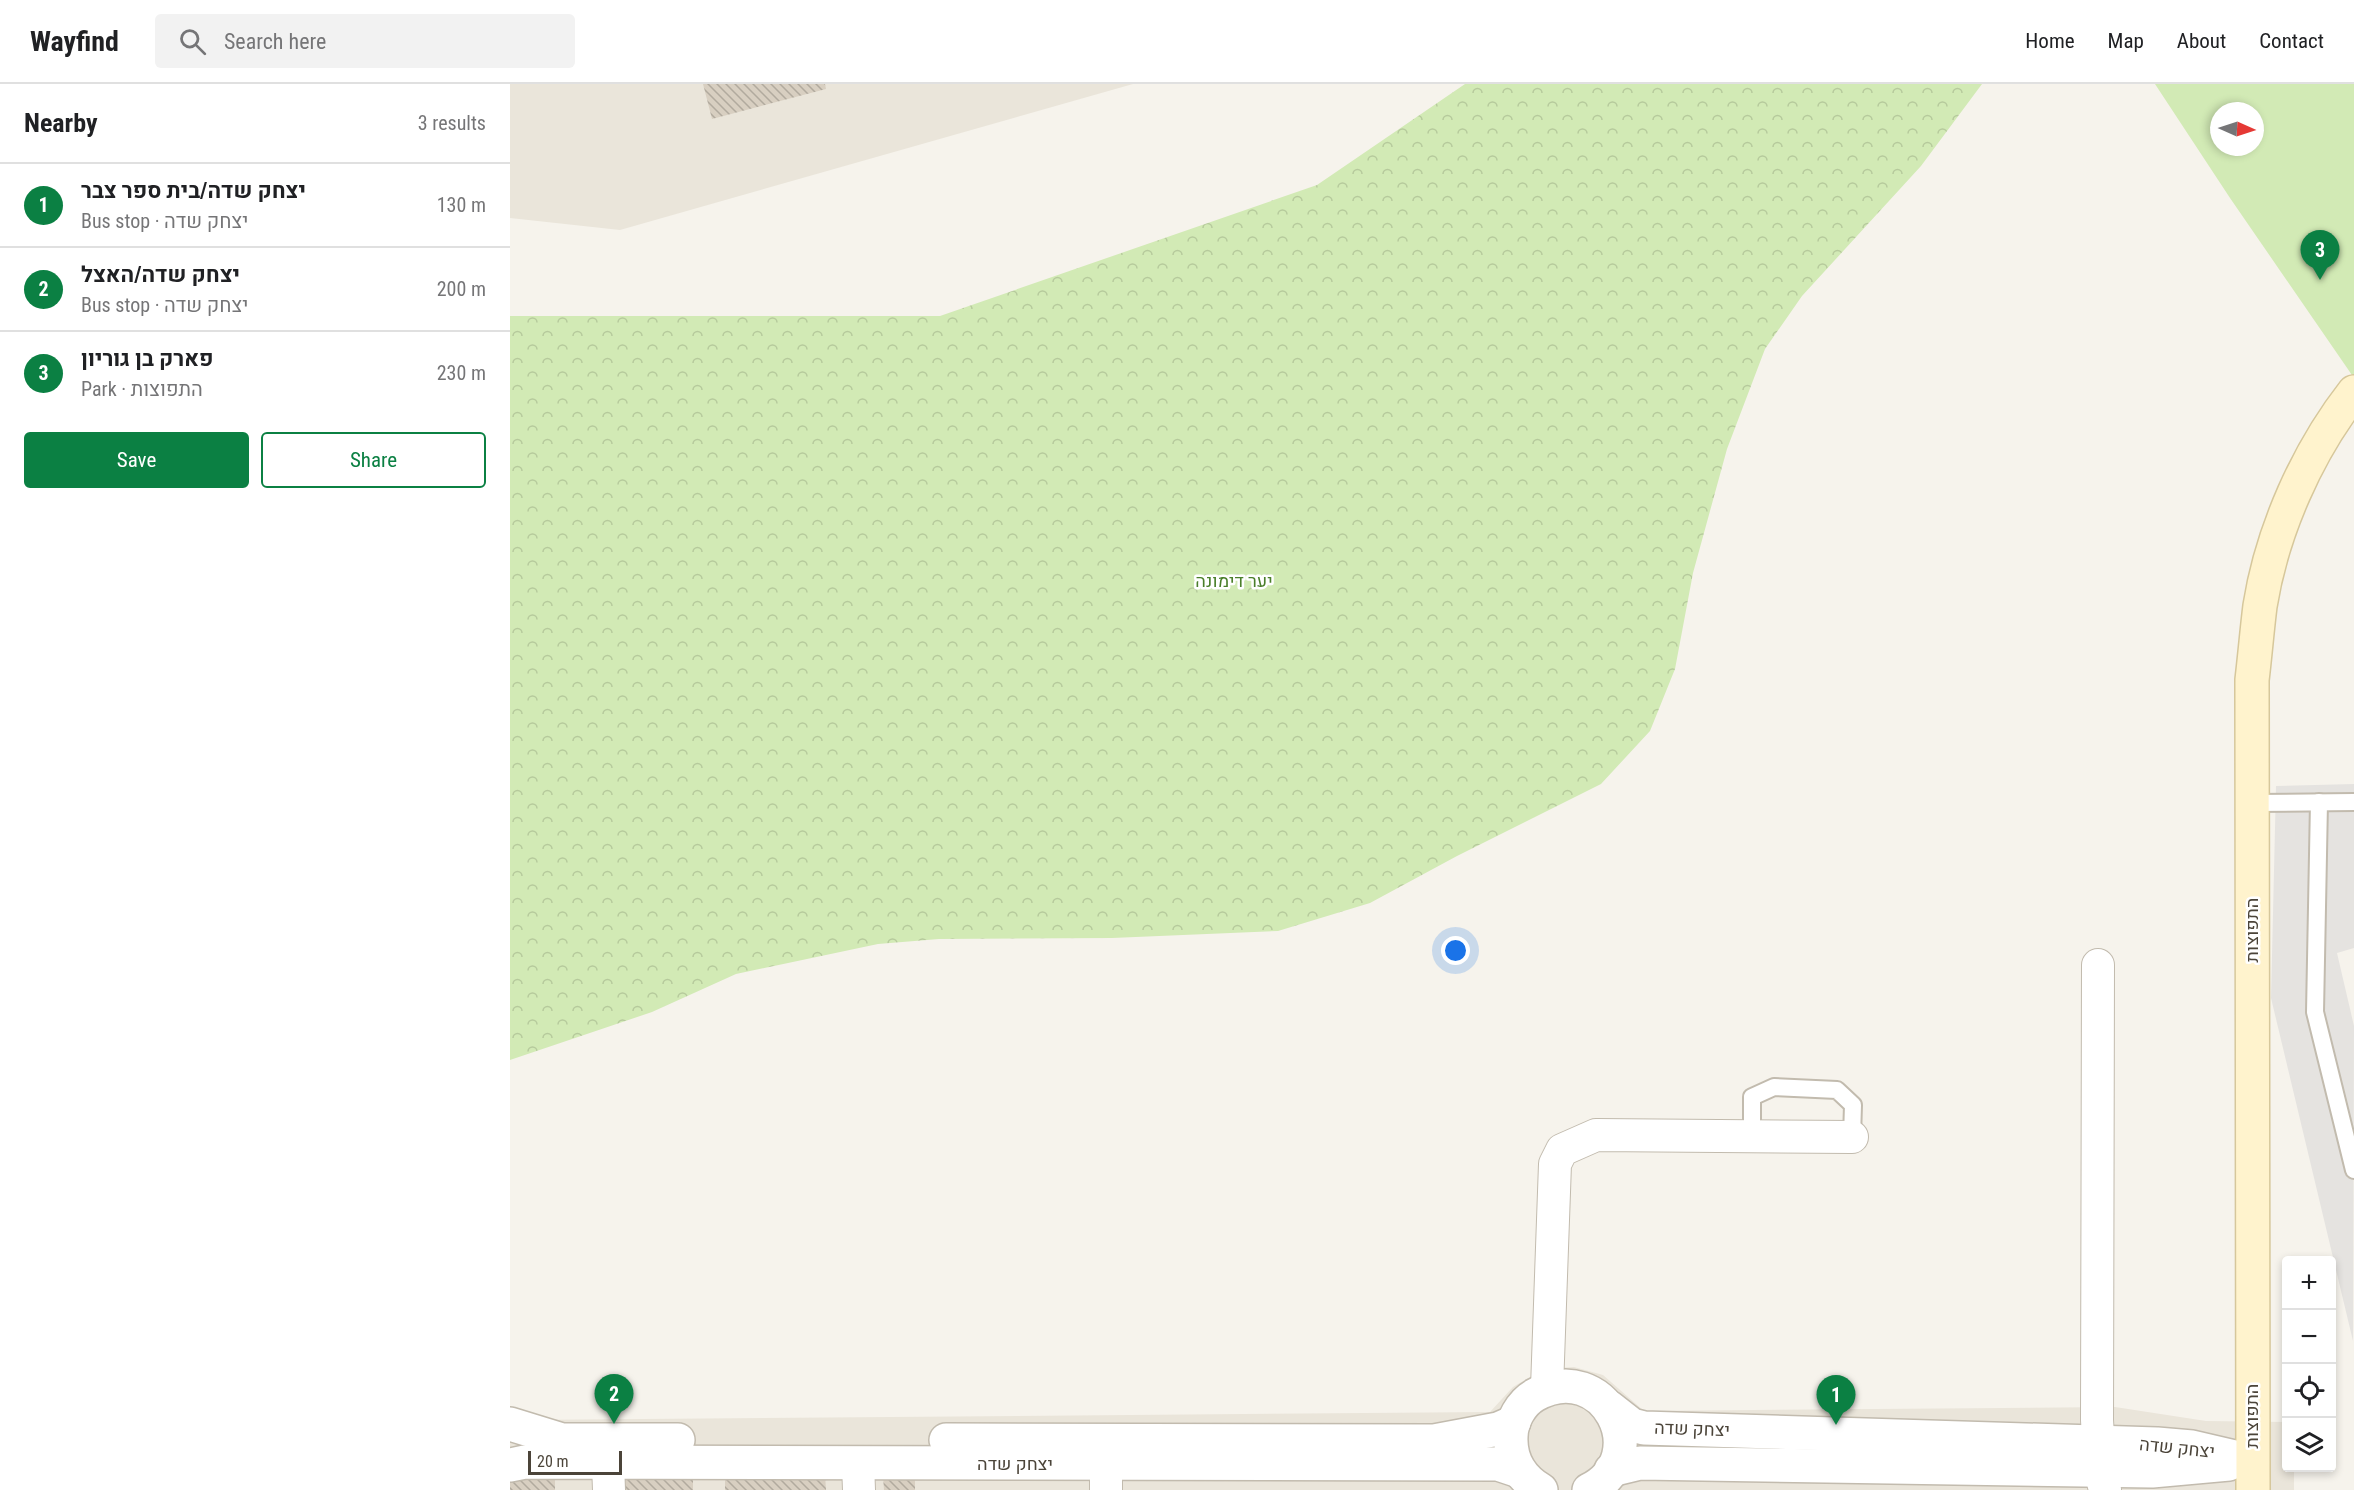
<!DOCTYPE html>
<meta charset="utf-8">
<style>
body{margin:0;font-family:"Roboto Condensed",Heebo,sans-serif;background:#f2f2f2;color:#202124}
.controls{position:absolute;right:18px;bottom:18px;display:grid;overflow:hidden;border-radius:6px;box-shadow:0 3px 9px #0003}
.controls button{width:54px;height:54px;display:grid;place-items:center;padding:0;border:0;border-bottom:2px solid #e0e0e0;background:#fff;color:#202124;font:30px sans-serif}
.compass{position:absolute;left:1700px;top:18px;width:54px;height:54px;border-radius:50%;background:#fff;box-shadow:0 3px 9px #0003;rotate:93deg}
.scale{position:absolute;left:18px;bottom:15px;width:94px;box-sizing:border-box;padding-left:6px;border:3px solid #4b4439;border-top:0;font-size:16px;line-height:21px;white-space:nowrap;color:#4b4439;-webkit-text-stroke:4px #fff;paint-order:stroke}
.you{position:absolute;left:946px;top:867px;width:21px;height:21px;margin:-15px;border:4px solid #fff;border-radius:50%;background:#1a73e8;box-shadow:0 0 0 9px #1a73e833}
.badge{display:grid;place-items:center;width:39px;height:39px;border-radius:50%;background:#0b8043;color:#fff;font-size:20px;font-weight:700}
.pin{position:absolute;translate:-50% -50px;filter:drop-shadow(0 2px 3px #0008)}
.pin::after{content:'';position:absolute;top:32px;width:21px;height:18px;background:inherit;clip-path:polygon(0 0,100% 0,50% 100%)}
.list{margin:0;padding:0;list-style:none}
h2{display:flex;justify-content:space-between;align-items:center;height:78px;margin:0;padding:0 24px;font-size:26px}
h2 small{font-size:20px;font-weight:400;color:#757577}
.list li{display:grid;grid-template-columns:39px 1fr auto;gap:18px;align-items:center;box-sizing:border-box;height:84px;padding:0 24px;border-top:2px solid #e0e0e0}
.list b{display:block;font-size:22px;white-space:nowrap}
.list p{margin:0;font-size:20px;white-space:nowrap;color:#757577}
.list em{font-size:20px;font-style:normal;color:#757577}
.actions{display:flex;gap:12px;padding:18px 24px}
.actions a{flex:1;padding:14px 0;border:2px solid #0b8043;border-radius:6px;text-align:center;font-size:21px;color:#0b8043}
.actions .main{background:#0b8043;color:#fff}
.icon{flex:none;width:33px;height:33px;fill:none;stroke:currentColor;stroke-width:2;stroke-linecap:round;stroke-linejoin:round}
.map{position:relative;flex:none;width:1844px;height:1406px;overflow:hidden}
header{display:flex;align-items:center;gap:36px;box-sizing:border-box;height:84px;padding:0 30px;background:#fff;border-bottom:2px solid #e0e0e0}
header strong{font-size:28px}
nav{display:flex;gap:33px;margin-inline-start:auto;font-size:21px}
.search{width:420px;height:54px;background:#f2f2f2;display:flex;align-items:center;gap:15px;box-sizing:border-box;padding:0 21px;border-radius:6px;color:#757577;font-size:22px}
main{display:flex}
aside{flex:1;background:#fff}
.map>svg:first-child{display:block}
</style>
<header>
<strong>Wayfind</strong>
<div class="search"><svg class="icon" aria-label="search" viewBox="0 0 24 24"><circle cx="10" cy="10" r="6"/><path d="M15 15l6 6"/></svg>Search here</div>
<nav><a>Home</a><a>Map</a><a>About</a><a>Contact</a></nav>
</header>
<main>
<aside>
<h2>Nearby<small>3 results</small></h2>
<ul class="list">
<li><span class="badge">1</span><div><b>יצחק שדה/בית ספר צבר</b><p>Bus stop · יצחק שדה</p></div><em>130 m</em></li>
<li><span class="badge">2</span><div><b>יצחק שדה/האצל</b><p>Bus stop · יצחק שדה</p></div><em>200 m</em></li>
<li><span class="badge">3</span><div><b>פארק בן גוריון</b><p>Park · התפוצות</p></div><em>230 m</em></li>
</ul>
<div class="actions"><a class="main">Save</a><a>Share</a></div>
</aside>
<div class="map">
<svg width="1844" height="1406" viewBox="0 0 1844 1406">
<defs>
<pattern id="forest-crowns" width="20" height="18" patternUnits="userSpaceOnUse" patternTransform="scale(1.5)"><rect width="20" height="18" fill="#d2eab5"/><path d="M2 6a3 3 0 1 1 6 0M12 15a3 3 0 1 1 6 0" fill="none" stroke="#b6ca9c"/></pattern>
<pattern id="building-back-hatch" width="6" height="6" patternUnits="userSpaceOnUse" patternTransform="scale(1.5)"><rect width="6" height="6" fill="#d8cfc1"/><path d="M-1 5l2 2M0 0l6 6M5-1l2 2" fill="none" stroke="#b1aa9e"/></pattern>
</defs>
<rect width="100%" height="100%" fill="#f6f3ec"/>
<!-- residential -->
<g fill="#eae5da">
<polygon points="0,0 623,0 110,146 0,134"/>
<polygon points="1064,1283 1093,1291 1134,1327 1605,1323 1696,1337 1776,1338 1776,1384 1784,1384 1784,1406 0,1406 0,1329 11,1336 980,1328 1003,1303 1033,1285"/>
</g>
<!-- green -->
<path fill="#d2eab5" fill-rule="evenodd" d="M1645,0H1844V294L1720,114ZM1709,27H1745V63H1709Z"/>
<!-- forest -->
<polygon fill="url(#forest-crowns)" points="955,0 1472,0 1411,82 1292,212 1255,265 1217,365 1183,489 1165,585 1140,647 1091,700 947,772 860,819 768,847 602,854 429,855 368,860 226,890 142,928 0,976 0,232 430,232 807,101"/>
<!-- parking -->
<polygon fill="#e5e3e0" points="1844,700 1844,864 1827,869 1844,942 1843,1257 1761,914 1766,702"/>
<!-- building -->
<g fill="url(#building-back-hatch)">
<polygon points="193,0 315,0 316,5 202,35"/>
<polygon points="183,1382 183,1406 106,1406 106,1395 148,1395"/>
<polygon points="215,1384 315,1390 316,1406 215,1406"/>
<polygon points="373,1392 405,1392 405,1406 374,1406"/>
<rect x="0" y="1395" width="45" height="11"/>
</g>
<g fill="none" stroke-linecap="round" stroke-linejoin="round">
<!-- service casing -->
<g stroke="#c2bbae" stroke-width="20">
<g id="service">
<polyline points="1809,718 1805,928 1844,1086"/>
<polyline points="1742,719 1844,718"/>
<polyline points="1242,1051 1242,1013 1264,1003 1327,1006 1343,1021 1342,1053"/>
</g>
</g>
<!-- minor casing -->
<g stroke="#c2bbae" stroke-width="34">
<g id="minor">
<polyline points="1588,881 1587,1336 1590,1386 1595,1406"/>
<polyline points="1037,1304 1045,1080 1052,1066 1086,1051 1342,1053"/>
<polyline points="98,1379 99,1406"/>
<polyline points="348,1379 349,1406"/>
<polyline points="596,1406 596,1380"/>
</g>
</g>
<!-- tertiary casing -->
<g stroke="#c2bbae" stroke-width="36">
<g id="tertiary">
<polyline points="1099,1323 1122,1341 1134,1344 1647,1360 1682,1363 1742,1377"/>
<polyline points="0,1340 52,1356 168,1356"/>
<polyline points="436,1356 924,1357 988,1345 1004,1338"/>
<polyline points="0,1381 15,1378 988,1380 1009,1387"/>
<polyline points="1101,1386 1130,1379 1642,1387 1719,1380"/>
<path d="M1031,1406C1011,1394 1000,1377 1001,1353C1001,1337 1011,1319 1025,1311C1094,1272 1146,1373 1079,1406"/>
</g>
</g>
<!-- secondary casing -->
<g stroke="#d6c79b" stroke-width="36">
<path id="secondary" d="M1743,1406L1742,596C1745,571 1747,546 1750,522C1762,447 1797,368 1844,308"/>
</g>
<!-- service -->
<use href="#service" stroke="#fff" stroke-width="16"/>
<!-- minor -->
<use href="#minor" stroke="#fff" stroke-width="32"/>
<!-- tertiary -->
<use href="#tertiary" stroke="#fff" stroke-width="33"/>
<!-- secondary -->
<use href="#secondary" stroke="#fff3cd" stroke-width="33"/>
</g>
<g text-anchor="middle" stroke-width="5" stroke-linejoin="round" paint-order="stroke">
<!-- park labels -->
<g font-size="18" fill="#4a7f2a" stroke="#fff">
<text x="724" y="503">יער דימונה</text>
</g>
<!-- street labels -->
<g font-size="18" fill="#4b4439" stroke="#fff">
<text transform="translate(1742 846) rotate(-90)" y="6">התפוצות</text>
<text transform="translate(1742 1332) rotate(-90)" y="6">התפוצות</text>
<text transform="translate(1182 1345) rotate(2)" y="6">יצחק שדה</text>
<text transform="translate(1667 1364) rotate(6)" y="6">יצחק שדה</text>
<text x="505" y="1386">יצחק שדה</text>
</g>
</g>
</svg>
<div class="controls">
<button>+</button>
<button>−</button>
<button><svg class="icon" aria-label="locate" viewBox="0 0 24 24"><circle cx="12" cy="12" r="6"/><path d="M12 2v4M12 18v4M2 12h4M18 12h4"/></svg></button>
<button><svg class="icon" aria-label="layers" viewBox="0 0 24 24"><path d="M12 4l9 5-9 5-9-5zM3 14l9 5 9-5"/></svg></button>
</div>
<svg class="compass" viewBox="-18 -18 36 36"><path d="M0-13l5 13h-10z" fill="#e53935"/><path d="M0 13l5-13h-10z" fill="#757577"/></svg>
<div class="scale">20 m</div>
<div class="you"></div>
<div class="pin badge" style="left:1326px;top:1341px">1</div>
<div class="pin badge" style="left:104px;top:1340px">2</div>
<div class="pin badge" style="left:1810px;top:196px">3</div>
</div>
</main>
